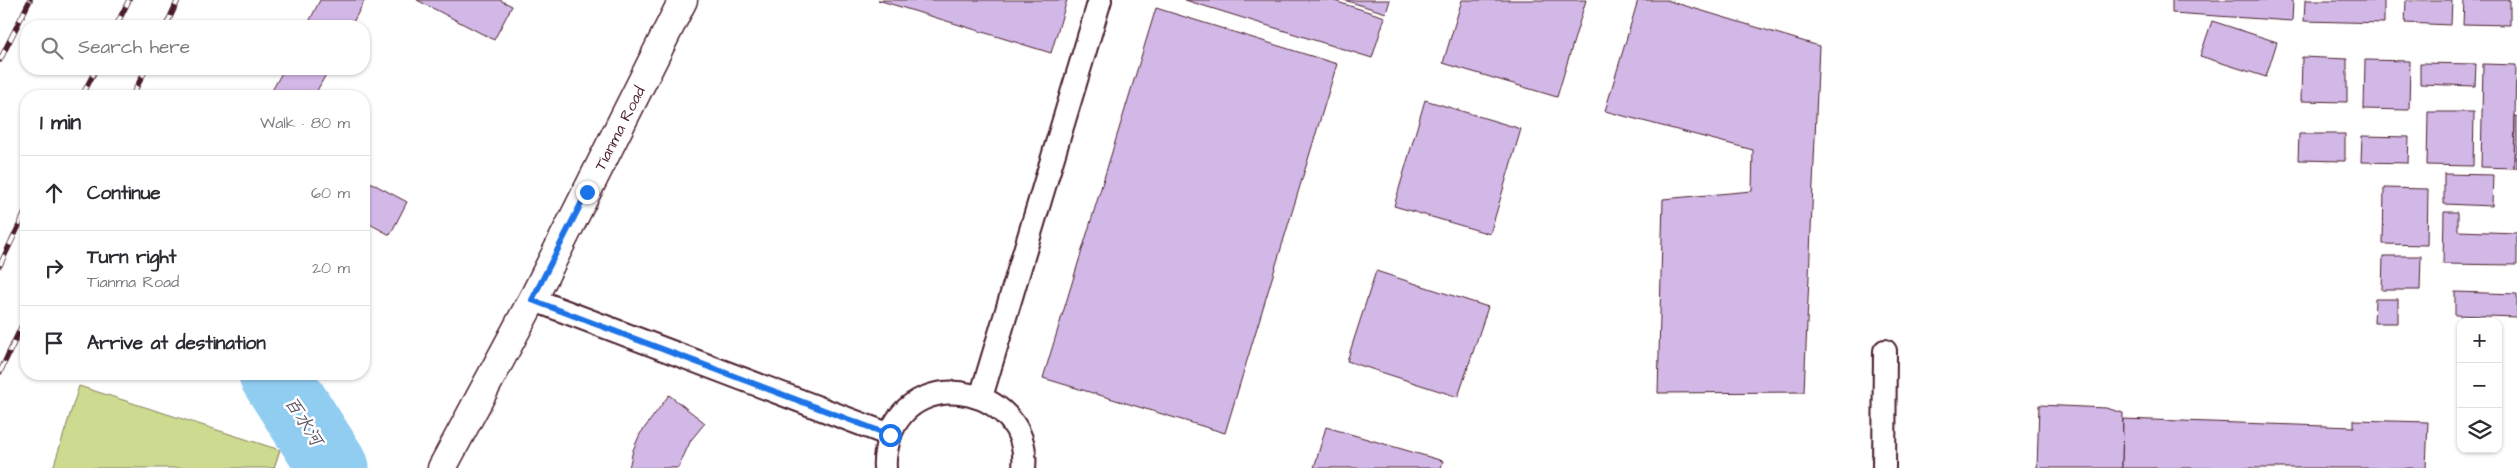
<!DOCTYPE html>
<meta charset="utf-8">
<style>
body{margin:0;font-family:"Architects Daughter","LXGW WenKai TC",sans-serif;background:#f7f7f7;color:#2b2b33}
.controls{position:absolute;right:15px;bottom:15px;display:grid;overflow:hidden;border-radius:10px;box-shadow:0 1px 4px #0004}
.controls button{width:45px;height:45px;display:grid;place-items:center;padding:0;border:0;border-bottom:1px solid #e1e1e2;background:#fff;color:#2b2b33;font:25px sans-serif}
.stop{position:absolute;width:15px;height:15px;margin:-11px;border:4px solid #1a73e8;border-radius:50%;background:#fff}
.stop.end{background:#1a73e8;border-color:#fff;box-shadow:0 1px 5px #0008}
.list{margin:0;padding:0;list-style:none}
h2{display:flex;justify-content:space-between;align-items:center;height:65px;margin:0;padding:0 20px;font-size:21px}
h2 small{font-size:16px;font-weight:400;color:#7c7c81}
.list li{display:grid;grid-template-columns:32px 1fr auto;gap:15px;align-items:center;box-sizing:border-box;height:75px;padding:0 20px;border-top:1px solid #e1e1e2}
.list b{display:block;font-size:19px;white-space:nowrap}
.list p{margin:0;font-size:16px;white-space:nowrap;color:#7c7c81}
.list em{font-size:16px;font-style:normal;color:#7c7c81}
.icon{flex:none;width:28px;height:28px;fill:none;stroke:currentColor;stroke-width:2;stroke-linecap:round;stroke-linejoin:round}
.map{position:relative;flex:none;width:2517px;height:468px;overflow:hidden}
.search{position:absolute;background:#fff;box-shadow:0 1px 4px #0004;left:20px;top:20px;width:350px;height:55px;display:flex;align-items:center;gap:12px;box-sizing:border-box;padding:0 18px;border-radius:20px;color:#7c7c81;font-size:19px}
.panel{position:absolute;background:#fff;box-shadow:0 1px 4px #0004;left:20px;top:90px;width:350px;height:290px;border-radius:20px}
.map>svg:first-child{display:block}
</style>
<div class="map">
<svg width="2517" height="468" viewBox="0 0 2517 468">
<rect width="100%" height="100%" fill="#fff"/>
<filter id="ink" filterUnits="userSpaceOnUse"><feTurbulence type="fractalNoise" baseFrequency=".02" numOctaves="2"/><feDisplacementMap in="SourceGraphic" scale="10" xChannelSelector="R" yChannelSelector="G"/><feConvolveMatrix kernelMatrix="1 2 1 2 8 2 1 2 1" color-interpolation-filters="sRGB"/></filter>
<g filter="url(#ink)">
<!-- green -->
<polygon fill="#ccdb8f" stroke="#8b7d5d" points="79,386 280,450 274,468 53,468"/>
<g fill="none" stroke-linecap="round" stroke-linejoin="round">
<!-- river -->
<polyline stroke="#91ccf1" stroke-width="71" points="274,374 334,468"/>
</g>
<!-- building -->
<g fill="#d2b8e7" stroke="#4a1f2b">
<polygon points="320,0 365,0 351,26 307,26"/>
<polygon points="417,0 500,0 512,6 494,40"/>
<polygon points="878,0 1067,0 1051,53"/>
<polygon points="1185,0 1331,0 1385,17 1372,58"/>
<polygon points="1344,0 1390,0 1386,13"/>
<polygon points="1462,0 1586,0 1557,97 1443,63"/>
<polygon points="1638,0 1666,0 1819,46 1804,392 1658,393 1663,199 1752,191 1753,150 1605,111"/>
<polygon points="2172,0 2293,0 2292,21 2172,13"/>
<polygon points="2305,0 2384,0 2384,23 2304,21"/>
<polygon points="2406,0 2452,0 2451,25 2405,23"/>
<polygon points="2464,0 2510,0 2510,25 2463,24"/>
<polygon points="1156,8 1337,64 1225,433 1043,378"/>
<polygon points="2212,21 2277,42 2266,77 2200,56"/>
<polygon points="2302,57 2347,59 2347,102 2301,101"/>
<polygon points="2365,60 2410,61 2409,110 2364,109"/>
<polygon points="2420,63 2476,64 2475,86 2420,84"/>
<polygon points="2483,64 2516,65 2514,168 2481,167"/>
<polygon points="284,69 329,69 314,96 269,96"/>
<polygon points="1425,100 1521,129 1490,234 1394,206"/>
<polygon points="2428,112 2474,112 2473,166 2427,165"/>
<polygon points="2515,116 2517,116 2517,168 2514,168"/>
<polygon points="2299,134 2345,134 2345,161 2298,160"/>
<polygon points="2362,136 2409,137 2408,163 2361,162"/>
<polygon points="2444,174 2493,175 2492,206 2444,204"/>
<polygon points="364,179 407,202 390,235 364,221"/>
<polygon points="2384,188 2428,189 2427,245 2383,244"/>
<polygon points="2444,212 2458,212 2458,231 2517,233 2517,265 2443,264"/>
<polygon points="2383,256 2421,256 2420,290 2382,290"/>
<polygon points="1376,271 1488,307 1458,397 1347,361"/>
<polygon points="2455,292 2517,294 2517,317 2455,315"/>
<polygon points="2375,299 2398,299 2398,323 2374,323"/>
<polygon points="669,395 705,423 691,440 678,468 629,468 633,450 640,434"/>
<polygon points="2039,405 2106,408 2123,413 2122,468 2037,468"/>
<polygon points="2123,419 2354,427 2354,420 2428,422 2426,468 2122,468"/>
<polygon points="1326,427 1443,461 1441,468 1314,468"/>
</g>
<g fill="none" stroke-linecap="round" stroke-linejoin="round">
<!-- lane casing -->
<g stroke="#4a1f2b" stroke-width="26">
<g id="lane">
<polyline points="532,299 890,435"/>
<polyline points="981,397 1100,0"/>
<path d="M885,468C884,457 887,445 890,435C917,362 1032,390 1024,468"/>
<polyline points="1884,468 1885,351"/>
</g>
</g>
<!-- secondary casing -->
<g stroke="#4a1f2b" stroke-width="31">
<polyline id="secondary" points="442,468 536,293 683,0"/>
</g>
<!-- lane -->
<use href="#lane" stroke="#fff" stroke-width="22"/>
<!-- secondary -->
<use href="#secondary" stroke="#fff" stroke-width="28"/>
<!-- rail casing -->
<g stroke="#4a1f2b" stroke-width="5.5">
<g id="rail">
<polyline points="116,26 129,0"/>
<polyline points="166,26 178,0"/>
<polyline points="0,60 30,0"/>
<polyline points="82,96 96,69"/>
<polyline points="132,96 146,69"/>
<polyline points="0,265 26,211"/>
<polyline points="0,372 26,317"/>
</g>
</g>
<!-- rail -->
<use href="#rail" stroke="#fff" stroke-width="4" stroke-dasharray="11" stroke-linecap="butt"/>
</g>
</g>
<g fill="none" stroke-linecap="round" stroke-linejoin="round" filter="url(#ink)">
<!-- route -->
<polyline stroke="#1a73e8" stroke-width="6" points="587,192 532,300 890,435"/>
</g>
<g text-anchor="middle" stroke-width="5" stroke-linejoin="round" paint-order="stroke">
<!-- street labels -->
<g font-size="16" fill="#4a1f2b" stroke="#fff">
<text transform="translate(619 128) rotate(-63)" y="6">Tianma Road</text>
</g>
<!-- water labels -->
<g font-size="18" font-style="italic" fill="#5f5366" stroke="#fff">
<text transform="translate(304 421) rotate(58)" y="6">百水河</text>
</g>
</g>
</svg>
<div class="controls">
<button>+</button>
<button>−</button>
<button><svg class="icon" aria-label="layers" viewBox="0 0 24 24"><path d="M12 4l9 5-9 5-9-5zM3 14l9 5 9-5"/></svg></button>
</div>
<div class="stop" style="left:890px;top:435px"></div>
<div class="stop end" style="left:587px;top:192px"></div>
<div class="search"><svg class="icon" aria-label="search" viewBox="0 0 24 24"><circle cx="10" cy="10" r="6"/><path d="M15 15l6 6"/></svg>Search here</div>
<section class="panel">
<h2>1 min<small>Walk · 80 m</small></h2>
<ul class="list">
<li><svg class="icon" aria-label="ahead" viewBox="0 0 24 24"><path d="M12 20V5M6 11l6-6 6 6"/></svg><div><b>Continue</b></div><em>60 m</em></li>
<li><svg class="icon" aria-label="right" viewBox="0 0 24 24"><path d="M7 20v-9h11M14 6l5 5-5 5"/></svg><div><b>Turn right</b><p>Tianma Road</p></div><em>20 m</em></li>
<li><svg class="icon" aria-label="arrive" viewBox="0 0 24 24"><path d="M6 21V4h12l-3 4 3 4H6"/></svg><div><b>Arrive at destination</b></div></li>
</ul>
</section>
</div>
